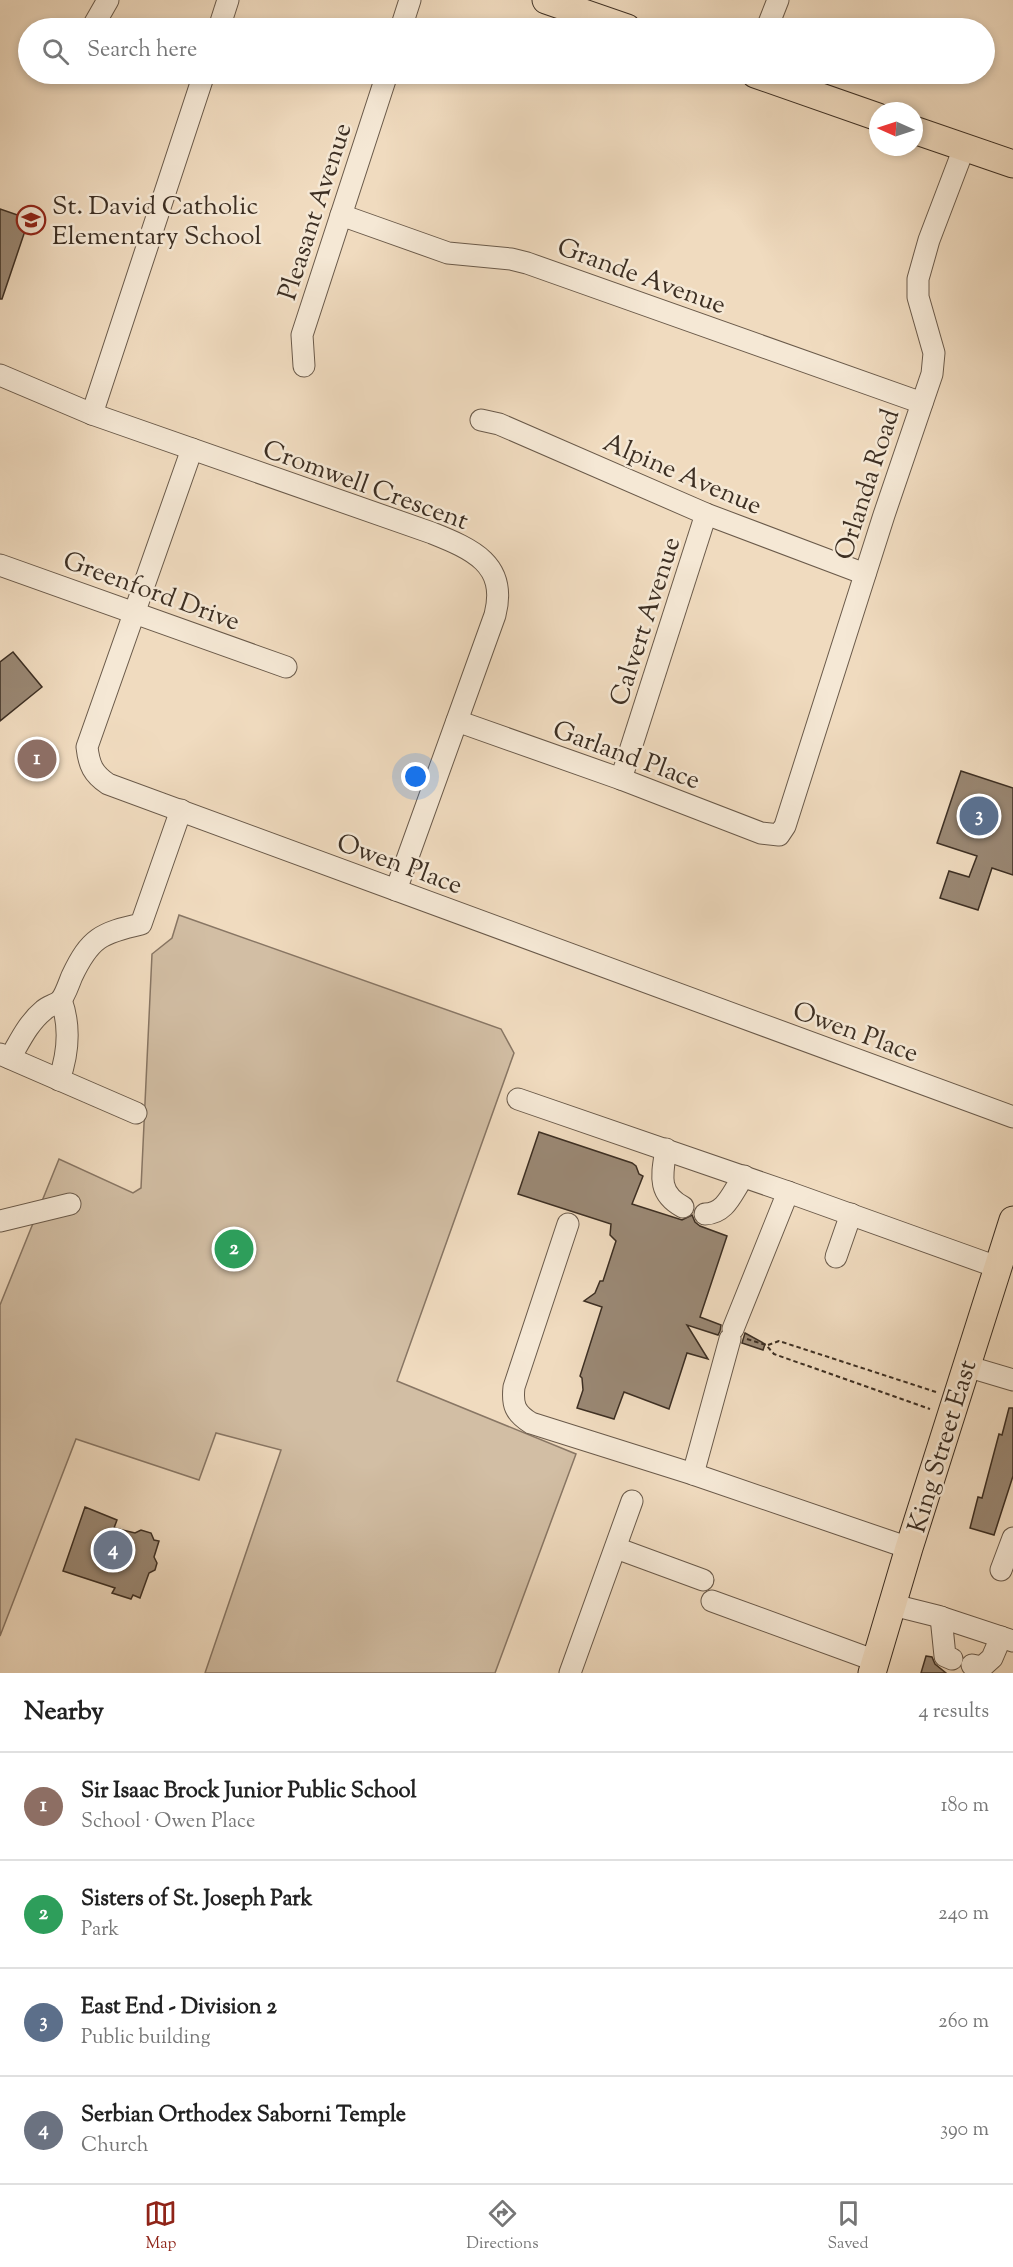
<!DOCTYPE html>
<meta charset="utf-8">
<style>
body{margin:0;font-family:"Sorts Mill Goudy",serif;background:#f2f2f2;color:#222}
.compass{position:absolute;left:869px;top:102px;width:54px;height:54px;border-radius:50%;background:#fff;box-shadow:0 3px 9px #0003;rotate:273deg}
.you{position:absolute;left:416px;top:777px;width:21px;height:21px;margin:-15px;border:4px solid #fff;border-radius:50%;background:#1a73e8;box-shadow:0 0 0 9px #1a73e833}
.badge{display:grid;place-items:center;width:39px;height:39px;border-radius:50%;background:#8f2418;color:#fff;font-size:20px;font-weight:700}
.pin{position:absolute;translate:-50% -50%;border:3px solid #fff;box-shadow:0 2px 6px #0006}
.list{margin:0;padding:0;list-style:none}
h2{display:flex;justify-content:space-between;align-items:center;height:78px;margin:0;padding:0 24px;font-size:26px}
h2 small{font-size:20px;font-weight:400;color:#767676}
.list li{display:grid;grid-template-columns:39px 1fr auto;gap:18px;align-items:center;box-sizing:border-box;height:108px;padding:0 24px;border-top:2px solid #e0e0e0}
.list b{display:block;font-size:22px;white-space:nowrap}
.list p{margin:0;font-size:20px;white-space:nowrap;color:#767676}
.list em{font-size:20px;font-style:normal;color:#767676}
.icon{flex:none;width:33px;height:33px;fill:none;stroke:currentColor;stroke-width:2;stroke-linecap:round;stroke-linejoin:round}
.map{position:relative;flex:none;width:1013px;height:1673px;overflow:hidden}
.search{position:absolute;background:#fff;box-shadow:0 3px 9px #0003;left:18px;right:18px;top:18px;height:66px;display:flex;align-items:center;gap:15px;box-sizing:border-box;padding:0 21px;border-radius:33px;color:#767676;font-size:22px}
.sheet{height:510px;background:#fff}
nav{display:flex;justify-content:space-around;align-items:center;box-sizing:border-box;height:84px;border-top:2px solid #e0e0e0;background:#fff;font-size:16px;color:#767676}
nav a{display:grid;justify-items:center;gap:3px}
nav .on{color:#8f2418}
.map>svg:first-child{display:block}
</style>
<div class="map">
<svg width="1013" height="1673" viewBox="0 0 1013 1673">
<rect width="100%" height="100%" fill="#f0dbbf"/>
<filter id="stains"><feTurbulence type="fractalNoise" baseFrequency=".00333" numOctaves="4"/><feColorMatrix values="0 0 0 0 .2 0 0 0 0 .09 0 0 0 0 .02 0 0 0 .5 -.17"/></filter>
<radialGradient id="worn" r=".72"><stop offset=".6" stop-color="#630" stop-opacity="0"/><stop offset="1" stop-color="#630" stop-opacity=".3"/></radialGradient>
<!-- green -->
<polygon fill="#d2bea4" stroke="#887664" stroke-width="1.5" points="179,915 501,1029 514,1053 397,1381 576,1454 495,1673 205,1673 281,1450 216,1433 199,1480 76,1439 0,1636 0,1305 59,1159 133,1193 141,1188 152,954 172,938"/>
<!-- building -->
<g fill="#9a8874" stroke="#3d2f23" stroke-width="1.5">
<polygon points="0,209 29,219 2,299 0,299"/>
<polygon points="13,652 42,687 0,721 0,662"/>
<polygon points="961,771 1013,788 1013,875 992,868 978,910 940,898 949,871 969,877 977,856 937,843"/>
<polygon points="539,1132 632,1163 636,1166 639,1174 643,1176 632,1204 682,1220 692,1215 695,1222 700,1226 727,1236 700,1317 721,1325 720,1331 718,1335 687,1325 708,1359 687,1353 669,1409 624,1392 614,1419 577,1408 583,1390 582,1378 580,1376 602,1307 584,1301 595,1293 600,1281 603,1281 616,1241 610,1235 611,1224 518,1194"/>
<polygon points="745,1333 765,1344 763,1350 742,1343"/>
<polygon points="1009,1408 1013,1408 1013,1476 994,1535 970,1528 978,1497 982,1498 999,1434 1002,1435"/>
<polygon points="85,1507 117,1520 114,1528 135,1533 141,1530 151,1533 154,1540 159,1541 154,1557 157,1563 155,1570 149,1573 140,1598 133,1595 131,1599 112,1593 115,1588 63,1571"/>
<polygon points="926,1656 932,1657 935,1664 946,1673 921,1673"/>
</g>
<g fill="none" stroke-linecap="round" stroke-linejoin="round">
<!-- minor casing -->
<g stroke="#6a5a4a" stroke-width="23">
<g id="minor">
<polyline points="92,28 108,0"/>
<polyline points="219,28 228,0"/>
<polyline points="401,28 410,0"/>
<polyline points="767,28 778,0"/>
<polyline points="341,215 448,253 511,259 527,263 922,403"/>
<polyline points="304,366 302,335 387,74"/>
<path d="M0,375L92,414L432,533C472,549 508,564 495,615L396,890"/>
<polyline points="92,414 204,74"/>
<polyline points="481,420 499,424 706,514 865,574"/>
<path d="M192,449L87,747C89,765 93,774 108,784L1013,1117"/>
<polyline points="0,565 286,667"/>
<polyline points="457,721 621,779 761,833 779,835 785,826 884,515 932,374 934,353 918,297 918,279 929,240 964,148"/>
<polyline points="621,779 706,514"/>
<polyline points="0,1054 136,1113"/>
<path d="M10,1058C20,1041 28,1023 44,1010C48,1006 55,1005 60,1001C65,996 69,983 72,976C90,938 101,933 141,924L181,810"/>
<path d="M59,1080C68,1054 71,1027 61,1000"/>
<polyline points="518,1099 788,1192 997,1267"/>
<path d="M666,1149C662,1175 657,1193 683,1207"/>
<path d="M705,1214C727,1213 732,1192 744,1176"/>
<polyline points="0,1221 70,1204"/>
<path d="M568,1224L514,1387C512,1405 515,1413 531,1423L693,1474L909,1548"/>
<polyline points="836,1257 851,1214"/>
<polyline points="733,1329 788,1192"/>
<polyline points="966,1366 1013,1380"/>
<polyline points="693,1474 730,1339"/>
<polyline points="616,1548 703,1580"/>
<polyline points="1001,1570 1013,1538"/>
<polyline points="712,1601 876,1661"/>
<polyline points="893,1605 937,1616 1013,1641"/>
<polyline points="941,1617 945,1656 952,1659"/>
<polyline points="972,1665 982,1667 992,1658 1001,1637"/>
<polyline points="570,1673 632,1501"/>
</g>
</g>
<!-- major casing -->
<g stroke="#3d2f23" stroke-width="29">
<g id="major">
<polyline points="546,0 627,28"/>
<polyline points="755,74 878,117"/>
<polyline points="914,130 1013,164"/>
<polyline points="872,1673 909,1548 1013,1220"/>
</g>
</g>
<!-- path -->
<g stroke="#3d2f23" stroke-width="2" stroke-dasharray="4.5 3" stroke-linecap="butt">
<polyline points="747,1339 766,1345 774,1354 930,1409"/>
<polyline points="768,1345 779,1341 936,1392"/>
</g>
<!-- minor -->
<use href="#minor" stroke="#f5e8d5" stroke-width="21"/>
<!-- major -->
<use href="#major" stroke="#f0dbbf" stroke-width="27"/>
</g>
<!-- icons -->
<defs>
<g id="school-ring" transform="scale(1.5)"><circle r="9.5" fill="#f5e8d5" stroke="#8f2418" stroke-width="1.5"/><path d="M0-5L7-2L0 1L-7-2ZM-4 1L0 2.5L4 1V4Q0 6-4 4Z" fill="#8f2418"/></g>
</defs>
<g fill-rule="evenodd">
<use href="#school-ring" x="31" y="220"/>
</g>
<g text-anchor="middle" stroke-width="5" stroke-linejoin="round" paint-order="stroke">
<!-- poi labels -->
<g font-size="26" fill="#3d2f23" stroke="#f5e8d5" text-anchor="start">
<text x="52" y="214">St. David Catholic<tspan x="52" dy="30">Elementary School</tspan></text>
</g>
<!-- street labels -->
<g font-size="26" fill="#3d2f23" stroke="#f5e8d5">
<text transform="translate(314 211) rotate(-72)" y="9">Pleasant Avenue</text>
<text transform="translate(642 275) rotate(20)" y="9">Grande Avenue</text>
<text transform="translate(683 473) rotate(23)" y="9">Alpine Avenue</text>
<text transform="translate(366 484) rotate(20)" y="9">Cromwell Crescent</text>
<text transform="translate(866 484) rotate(-72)" y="9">Orlanda Road</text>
<text transform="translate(152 590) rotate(20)" y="9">Greenford Drive</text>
<text transform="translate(644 621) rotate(-72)" y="9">Calvert Avenue</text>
<text transform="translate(627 754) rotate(20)" y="9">Garland Place</text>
<text transform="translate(400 863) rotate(20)" y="9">Owen Place</text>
<text transform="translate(856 1031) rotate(20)" y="9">Owen Place</text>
<text transform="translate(941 1446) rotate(-73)" y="9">King Street East</text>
</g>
</g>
<rect width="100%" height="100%" filter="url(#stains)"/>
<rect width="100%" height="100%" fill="url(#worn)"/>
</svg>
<svg class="compass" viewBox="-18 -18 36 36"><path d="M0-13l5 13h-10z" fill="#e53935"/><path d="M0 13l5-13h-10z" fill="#767676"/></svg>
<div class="you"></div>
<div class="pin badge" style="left:37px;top:759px;background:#8d6e63">1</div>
<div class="pin badge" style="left:234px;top:1249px;background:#2e9e5b">2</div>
<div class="pin badge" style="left:979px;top:816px;background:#5c6f8a">3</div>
<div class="pin badge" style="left:113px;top:1550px;background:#6b7280">4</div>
<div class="search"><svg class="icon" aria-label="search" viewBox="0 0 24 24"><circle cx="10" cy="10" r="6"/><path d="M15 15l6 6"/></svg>Search here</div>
</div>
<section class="sheet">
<h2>Nearby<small>4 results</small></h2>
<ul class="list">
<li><span class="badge" style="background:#8d6e63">1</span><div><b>Sir Isaac Brock Junior Public School</b><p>School · Owen Place</p></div><em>180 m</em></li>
<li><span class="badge" style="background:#2e9e5b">2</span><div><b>Sisters of St. Joseph Park</b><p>Park</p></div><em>240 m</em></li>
<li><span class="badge" style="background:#5c6f8a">3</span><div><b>East End - Division 2</b><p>Public building</p></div><em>260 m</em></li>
<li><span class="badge" style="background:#6b7280">4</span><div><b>Serbian Orthodex Saborni Temple</b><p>Church</p></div><em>390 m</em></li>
</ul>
</section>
<nav>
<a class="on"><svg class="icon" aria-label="map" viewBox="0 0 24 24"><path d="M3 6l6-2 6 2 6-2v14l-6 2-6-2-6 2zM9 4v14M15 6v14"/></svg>Map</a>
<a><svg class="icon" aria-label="directions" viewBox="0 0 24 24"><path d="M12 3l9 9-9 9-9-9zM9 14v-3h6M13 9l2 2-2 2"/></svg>Directions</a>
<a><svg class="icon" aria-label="saved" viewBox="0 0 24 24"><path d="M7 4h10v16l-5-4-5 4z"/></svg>Saved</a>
</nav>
